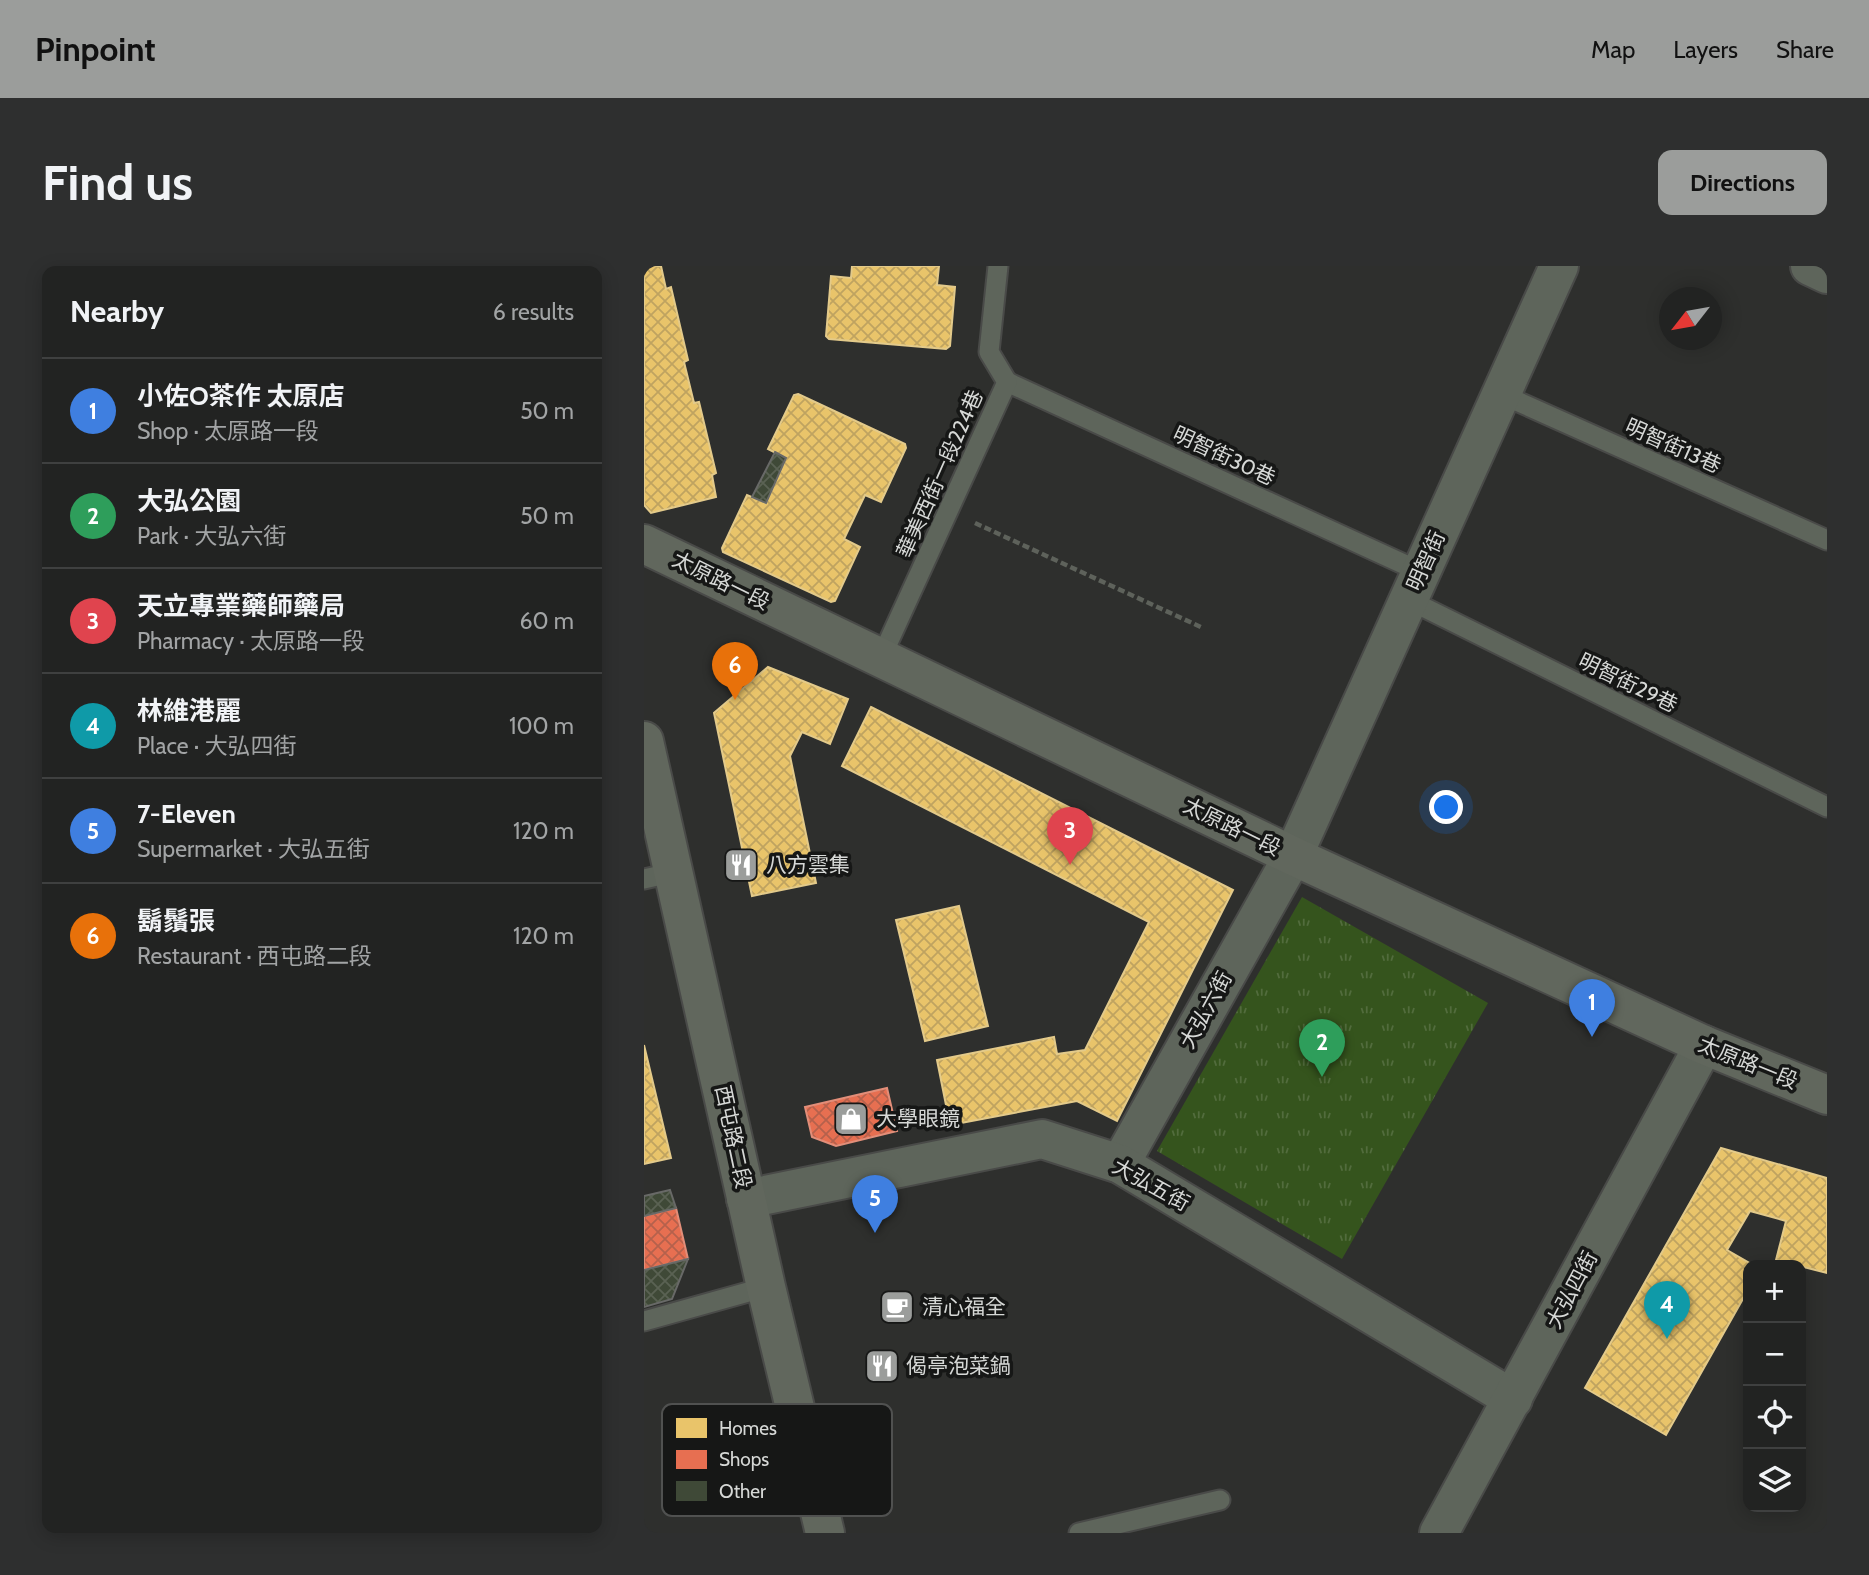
<!DOCTYPE html>
<meta charset="utf-8">
<style>
body{margin:0;font-family:Cabin,"Noto Sans TC",sans-serif;background:#2e2f2f;color:#f1f3f6}
.controls{position:absolute;right:21px;bottom:21px;display:grid;overflow:hidden;border-radius:14px;box-shadow:0 4px 18px #0003}
.controls button{width:63px;height:63px;display:grid;place-items:center;padding:0;border:0;border-bottom:2px solid #3f4040;background:#222322;color:#f1f3f6;font:35px sans-serif}
.compass{position:absolute;left:1015px;top:21px;width:63px;height:63px;border-radius:50%;background:#222322;box-shadow:0 4px 18px #0003;rotate:239deg}
.you{position:absolute;left:803px;top:542px;width:24px;height:24px;margin:-18px;border:5px solid #fff;border-radius:50%;background:#1a73e8;box-shadow:0 0 0 10px #1a73e833}
.badge{display:grid;place-items:center;width:46px;height:46px;border-radius:50%;background:#9b9d9b;color:#fff;font-size:23px;font-weight:700}
.pin{position:absolute;translate:-50% -58px;filter:drop-shadow(0 2px 4px #0008)}
.pin::after{content:'';position:absolute;top:37px;width:24px;height:21px;background:inherit;clip-path:polygon(0 0,100% 0,50% 100%)}
.list{margin:0;padding:0;list-style:none}
h2{display:flex;justify-content:space-between;align-items:center;height:91px;margin:0;padding:0 28px;font-size:30px}
h2 small{font-size:23px;font-weight:400;color:#a2a4a5}
.list li{display:grid;grid-template-columns:46px 1fr auto;gap:21px;align-items:center;box-sizing:border-box;height:105px;padding:0 28px;border-top:2px solid #3f4040}
.list b{display:block;font-size:26px;white-space:nowrap}
.list p{margin:0;font-size:23px;white-space:nowrap;color:#a2a4a5}
.list em{font-size:23px;font-style:normal;color:#a2a4a5}
.icon{flex:none;width:38px;height:38px;fill:none;stroke:currentColor;stroke-width:2;stroke-linecap:round;stroke-linejoin:round}
.map{position:relative;flex:none;width:1183px;height:1267px;overflow:hidden;border-radius:14px}
header{display:flex;align-items:center;gap:42px;box-sizing:border-box;height:98px;padding:0 35px;background:#9b9d9b;color:#111}
header strong{font-size:33px}
nav{display:flex;gap:38px;margin-inline-start:auto;font-size:24px}
.intro{display:flex;align-items:center;justify-content:space-between;box-sizing:border-box;height:168px;padding:0 42px}
h1{margin:0;font-size:49px}
.button{padding:18px 32px;border-radius:14px;background:#9b9d9b;color:#111;font-size:24px;font-weight:700}
main{display:flex;gap:42px;padding:0 42px}
aside{flex:1;background:#222322;border-radius:14px;box-shadow:0 4px 18px #0003}
.map>svg:first-child{display:block}
</style>
<header>
<strong>Pinpoint</strong>
<nav><a>Map</a><a>Layers</a><a>Share</a></nav>
</header>
<div class="intro"><h1>Find us</h1><a class="button">Directions</a></div>
<main>
<aside>
<h2>Nearby<small>6 results</small></h2>
<ul class="list">
<li><span class="badge" style="background:#3f7fe0">1</span><div><b>小佐O茶作 太原店</b><p>Shop · 太原路一段</p></div><em>50 m</em></li>
<li><span class="badge" style="background:#2e9e5b">2</span><div><b>大弘公園</b><p>Park · 大弘六街</p></div><em>50 m</em></li>
<li><span class="badge" style="background:#e0444e">3</span><div><b>天立專業藥師藥局</b><p>Pharmacy · 太原路一段</p></div><em>60 m</em></li>
<li><span class="badge" style="background:#0f9aa8">4</span><div><b>林維港麗</b><p>Place · 大弘四街</p></div><em>100 m</em></li>
<li><span class="badge" style="background:#3f7fe0">5</span><div><b>7-Eleven</b><p>Supermarket · 大弘五街</p></div><em>120 m</em></li>
<li><span class="badge" style="background:#e8710a">6</span><div><b>鬍鬚張</b><p>Restaurant · 西屯路二段</p></div><em>120 m</em></li>
</ul>
</aside>
<div class="map">
<svg width="1183" height="1267" viewBox="0 0 1183 1267">
<defs>
<pattern id="park-tufts" width="24" height="20" patternUnits="userSpaceOnUse" patternTransform="scale(1.75)"><rect width="24" height="20" fill="#35541d"/><path d="M3 7l-1-3M5 7V3M7 7l1-3M15 17l-1-3M17 17v-4M19 17l1-3" fill="none" stroke="#526c3d"/></pattern>
<pattern id="homes-cross-hatch" width="8" height="8" patternUnits="userSpaceOnUse" patternTransform="scale(1.75)"><rect width="8" height="8" fill="#e9c46a"/><path d="M0 0l8 8M0 8l8-8" fill="none" stroke="#bfa360"/></pattern>
<pattern id="shops-cross-hatch" width="8" height="8" patternUnits="userSpaceOnUse" patternTransform="scale(1.75)"><rect width="8" height="8" fill="#e76f51"/><path d="M0 0l8 8M0 8l8-8" fill="none" stroke="#b5614c"/></pattern>
<pattern id="building-cross-hatch" width="8" height="8" patternUnits="userSpaceOnUse" patternTransform="scale(1.75)"><rect width="8" height="8" fill="#3f4937"/><path d="M0 0l8 8M0 8l8-8" fill="none" stroke="#5a6253"/></pattern>
</defs>
<rect width="100%" height="100%" fill="#2e2f2d"/>
<!-- park -->
<polygon fill="url(#park-tufts)" points="658,631 844,737 698,993 513,885"/>
<!-- homes -->
<g fill="url(#homes-cross-hatch)" stroke="#e3ca8a" stroke-width="2">
<polygon points="0,0 17,0 22,23 27,21 44,94 40,96 50,137 55,136 72,207 68,209 72,231 7,247 0,239"/>
<polygon points="208,0 295,0 293,19 311,21 306,80 302,83 185,73 182,70 187,10 207,12"/>
<polygon points="154,128 261,178 262,182 237,236 221,229 200,273 216,281 191,335 187,336 79,286 78,282 103,229 122,237 142,192 124,183 150,129"/>
<polygon points="124,401 204,433 186,478 158,466 146,490 172,617 108,630 70,447"/>
<polygon points="227,441 589,624 473,855 433,835 306,859 293,794 410,771 413,788 441,784 505,656 198,500"/>
<polygon points="315,640 344,760 281,775 252,654"/>
<polygon points="0,779 27,892 0,898"/>
<polygon points="1077,882 1183,912 1183,1007 1132,994 1142,955 1106,945 1083,984 1109,999 1104,999 1104,1024 1022,1169 941,1122"/>
</g>
<!-- shops -->
<g fill="url(#shops-cross-hatch)" stroke="#e28e79" stroke-width="2">
<polygon points="243,822 253,865 192,880 168,871 161,841"/>
<polygon points="32,942 44,993 0,1004 0,950"/>
</g>
<!-- building -->
<g fill="url(#building-cross-hatch)" stroke="#686967" stroke-width="2">
<polygon points="131,186 142,192 122,237 108,231"/>
<polygon points="26,924 32,942 0,950 0,930"/>
<polygon points="44,993 28,1033 0,1041 0,1004"/>
</g>
<g fill="none" stroke-linecap="round" stroke-linejoin="round">
<!-- lane casing -->
<g stroke="#494a48" stroke-width="23">
<g id="lane">
<polyline points="363,116 777,306"/>
<polyline points="857,128 1183,274"/>
<polyline points="765,334 1183,541"/>
<polyline points="237,392 363,116 345,86 354,0"/>
<polyline points="0,613 31,606"/>
<polyline points="0,1055 122,1021"/>
<polyline points="435,1267 576,1234"/>
</g>
</g>
<!-- street casing -->
<g stroke="#494a48" stroke-width="42">
<g id="street">
<polyline points="1166,0 1183,8"/>
<polyline points="476,898 649,590 915,0"/>
<polyline points="102,933 398,873 476,898 869,1133"/>
<polyline points="795,1267 1060,779"/>
</g>
</g>
<!-- secondary casing -->
<g stroke="#494a48" stroke-width="42">
<g id="secondary">
<polyline points="0,278 649,590 1060,779 1183,829"/>
<polyline points="0,475 122,1021 181,1267"/>
</g>
</g>
<!-- path -->
<polyline stroke="#5e625b" stroke-width="4.5" stroke-dasharray="7 3.5" stroke-linecap="butt" points="331,257 559,362"/>
<!-- lane -->
<use href="#lane" stroke="#5e655b" stroke-width="19"/>
<!-- street -->
<use href="#street" stroke="#5e655b" stroke-width="38"/>
<!-- secondary -->
<use href="#secondary" stroke="#61675d" stroke-width="38"/>
</g>
<!-- icons -->
<defs>
<g id="restaurant-square" transform="scale(1.75)"><rect x="-9" y="-9" width="18" height="18" rx="4" fill="#9b9d9b" stroke="#161716"/><path d="M-5-6h1v4h1v-4h1v4h1v-4h1v5L-1.5 .5V6h-2V.5L-5-1ZM5-6V6H3V1.5H1.5Q1.5-4 5-6Z" fill="#fff"/></g>
<g id="shop-square" transform="scale(1.75)"><rect x="-9" y="-9" width="18" height="18" rx="4" fill="#9b9d9b" stroke="#161716"/><path d="M-5-2.5h2.3a2.7 3.5 0 0 1 5.4 0H5L5.5 6h-11ZM-1.5-2.5h3a1.5 2.3 0 0 0-3 0Z" fill="#fff"/></g>
<g id="cafe-square" transform="scale(1.75)"><rect x="-9" y="-9" width="18" height="18" rx="4" fill="#9b9d9b" stroke="#161716"/><path d="M-5.5-4.5H6V0H3Q3 3.5 0 3.5H-2.5Q-5.5 3.5-5.5 0ZM3-3.2v2h1.7v-2ZM-6 4.5H4V6H-6Z" fill="#fff"/></g>
</defs>
<g fill-rule="evenodd">
<use href="#restaurant-square" x="97" y="599"/>
<use href="#shop-square" x="207" y="853"/>
<use href="#cafe-square" x="253" y="1041"/>
<use href="#restaurant-square" x="238" y="1100"/>
</g>
<g text-anchor="middle" stroke-width="7" stroke-linejoin="round" paint-order="stroke">
<!-- street labels -->
<g font-size="21" fill="#d6d8d6" stroke="#161716">
<text transform="translate(1029 180) rotate(24)" y="7">明智街13巷</text>
<text transform="translate(580 190) rotate(25)" y="7">明智街30巷</text>
<text transform="translate(296 208) rotate(-66)" y="7">華美西街一段224巷</text>
<text transform="translate(782 295) rotate(-66)" y="7">明智街</text>
<text transform="translate(77 315) rotate(26)" y="7">太原路一段</text>
<text transform="translate(984 417) rotate(26)" y="7">明智街29巷</text>
<text transform="translate(588 561) rotate(26)" y="7">太原路一段</text>
<text transform="translate(562 744) rotate(-61)" y="7">大弘六街</text>
<text transform="translate(1104 797) rotate(22)" y="7">太原路一段</text>
<text transform="translate(89 871) rotate(78)" y="7">西屯路二段</text>
<text transform="translate(507 919) rotate(29)" y="7">大弘五街</text>
<text transform="translate(928 1024) rotate(-62)" y="7">大弘四街</text>
</g>
<!-- poi labels -->
<g font-size="21" fill="#d6d8d6" stroke="#161716" text-anchor="start">
<text x="122" y="606">八方雲集</text>
<text x="232" y="860">大學眼鏡</text>
<text x="278" y="1048">清心福全</text>
<text x="262" y="1107">偈亭泡菜鍋</text>
</g>
</g>
<!-- legend -->
<rect x="18" y="1138" width="230" height="112" rx="10" fill="#161716" stroke="#505150" stroke-width="2"/>
<rect x="32" y="1152" width="31" height="20" fill="#e9c46a"/>
<rect x="32" y="1184" width="31" height="19" fill="#e76f51"/>
<rect x="32" y="1215" width="31" height="20" fill="#3f4937"/>
<g font-size="19" fill="#d6d8d6">
<text x="75" y="1169">Homes</text>
<text x="75" y="1200">Shops</text>
<text x="75" y="1232">Other</text>
</g>
</svg>
<div class="controls">
<button>+</button>
<button>−</button>
<button><svg class="icon" aria-label="locate" viewBox="0 0 24 24"><circle cx="12" cy="12" r="6"/><path d="M12 2v4M12 18v4M2 12h4M18 12h4"/></svg></button>
<button><svg class="icon" aria-label="layers" viewBox="0 0 24 24"><path d="M12 4l9 5-9 5-9-5zM3 14l9 5 9-5"/></svg></button>
</div>
<svg class="compass" viewBox="-18 -18 36 36"><path d="M0-13l5 13h-10z" fill="#e53935"/><path d="M0 13l5-13h-10z" fill="#a2a4a5"/></svg>
<div class="you"></div>
<div class="pin badge" style="left:948px;top:771px;background:#3f7fe0">1</div>
<div class="pin badge" style="left:678px;top:811px;background:#2e9e5b">2</div>
<div class="pin badge" style="left:426px;top:599px;background:#e0444e">3</div>
<div class="pin badge" style="left:1023px;top:1073px;background:#0f9aa8">4</div>
<div class="pin badge" style="left:231px;top:967px;background:#3f7fe0">5</div>
<div class="pin badge" style="left:91px;top:434px;background:#e8710a">6</div>
</div>
</main>
